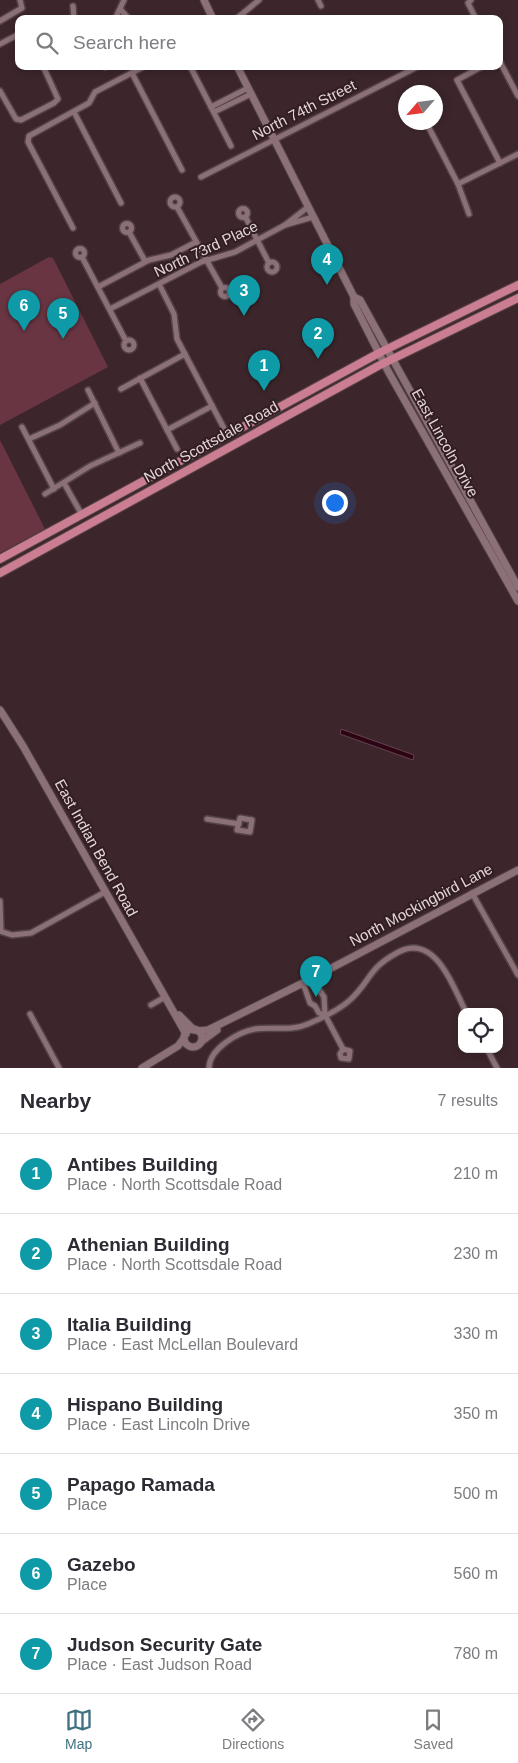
<!DOCTYPE html>
<meta charset="utf-8">
<style>
body{margin:0;font-family:Helvetica,sans-serif;background:#f7f7f7;color:#2b2b33}
.controls{position:absolute;right:15px;bottom:15px;display:grid;overflow:hidden;border-radius:10px;box-shadow:0 2px 8px #0003}
.controls button{width:45px;height:45px;display:grid;place-items:center;padding:0;border:0;border-bottom:1px solid #e1e1e2;background:#fff;color:#2b2b33;font:25px sans-serif}
.compass{position:absolute;left:398px;top:85px;width:45px;height:45px;border-radius:50%;background:#fff;box-shadow:0 2px 8px #0003;rotate:242deg}
.you{position:absolute;left:334px;top:502px;width:18px;height:18px;margin:-12px;border:4px solid #fff;border-radius:50%;background:#1a73e8;box-shadow:0 0 0 8px #1a73e833}
.badge{display:grid;place-items:center;width:32px;height:32px;border-radius:50%;background:#3e7281;color:#fff;font-size:16px;font-weight:700}
.pin{position:absolute;translate:-50% -41px;filter:drop-shadow(0 1px 2px #0008)}
.pin::after{content:'';position:absolute;top:26px;width:18px;height:15px;background:inherit;clip-path:polygon(0 0,100% 0,50% 100%)}
.list{margin:0;padding:0;list-style:none}
h2{display:flex;justify-content:space-between;align-items:center;height:65px;margin:0;padding:0 20px;font-size:21px}
h2 small{font-size:16px;font-weight:400;color:#7c7c81}
.list li{display:grid;grid-template-columns:32px 1fr auto;gap:15px;align-items:center;box-sizing:border-box;height:80px;padding:0 20px;border-top:1px solid #e1e1e2}
.list b{display:block;font-size:19px;white-space:nowrap}
.list p{margin:0;font-size:16px;white-space:nowrap;color:#7c7c81}
.list em{font-size:16px;font-style:normal;color:#7c7c81}
.icon{flex:none;width:28px;height:28px;fill:none;stroke:currentColor;stroke-width:2;stroke-linecap:round;stroke-linejoin:round}
.map{position:relative;flex:none;width:518px;height:1068px;overflow:hidden}
.search{position:absolute;background:#fff;box-shadow:0 2px 8px #0003;left:15px;right:15px;top:15px;height:55px;display:flex;align-items:center;gap:12px;box-sizing:border-box;padding:0 18px;border-radius:10px;color:#7c7c81;font-size:19px}
.sheet{height:625px;background:#fff}
nav{display:flex;justify-content:space-around;align-items:center;box-sizing:border-box;height:70px;border-top:1px solid #e1e1e2;background:#fff;font-size:14px;color:#7c7c81}
nav a{display:grid;justify-items:center;gap:2px}
nav .on{color:#3e7281}
.map>svg:first-child{display:block}
</style>
<div class="map">
<svg width="518" height="1068" viewBox="0 0 518 1068">
<rect width="100%" height="100%" fill="#3c262b"/>
<!-- green -->
<g fill="#693543">
<polygon points="49,257 53,258 108,367 0,425 0,284"/>
<polygon points="0,440 45,529 0,553"/>
</g>
<!-- water -->
<polygon fill="#2d0413" stroke="#64434e" points="341,729 414,755 413,760 340,734"/>
<g fill="none" stroke-linecap="round" stroke-linejoin="round">
<!-- street casing -->
<g stroke="#544247" stroke-width="8">
<g id="street">
<polyline points="318,0 321,6"/>
<polyline points="471,0 468,3 476,19"/>
<polyline points="73,6 74,19"/>
<polyline points="121,10 129,19"/>
<polyline points="115,19 124,0"/>
<polyline points="236,19 259,0"/>
<polyline points="0,21 22,8 20,0"/>
<polyline points="0,44 19,34"/>
<polyline points="499,60 518,96"/>
<polyline points="104,66 105,67"/>
<polyline points="190,66 231,146"/>
<polyline points="483,66 457,80 500,163"/>
<polyline points="132,73 182,170"/>
<polyline points="0,91 16,119 21,120 54,103 58,99 43,66"/>
<polyline points="211,107 248,88"/>
<polyline points="74,112 121,203"/>
<polyline points="214,112 251,94"/>
<polyline points="426,122 458,184 469,214"/>
<polyline points="201,177 419,66"/>
<polyline points="458,184 518,154"/>
<circle cx="175" cy="202" r="5"/>
<polyline points="177,207 222,288"/>
<circle cx="243" cy="213" r="4.5"/>
<polyline points="246,218 269,263"/>
<circle cx="127" cy="228" r="4.5"/>
<polyline points="285,225 313,217"/>
<polyline points="73,228 28,142 29,136 89,103 95,92 145,66"/>
<polyline points="129,232 145,261"/>
<circle cx="80" cy="253" r="4.5"/>
<polyline points="82,257 126,341"/>
<circle cx="272" cy="267" r="5"/>
<polyline points="159,284 174,314 177,339 228,436"/>
<polyline points="98,287 149,260 171,255 196,242"/>
<circle cx="225" cy="292" r="4.5"/>
<polyline points="110,309 201,262 235,252 285,225 308,207"/>
<circle cx="129" cy="345" r="5"/>
<polyline points="140,378 177,449"/>
<polyline points="121,389 185,354"/>
<polyline points="88,390 119,453"/>
<polyline points="22,427 54,489"/>
<polyline points="167,430 212,406"/>
<polyline points="29,439 60,425 95,403"/>
<polyline points="64,483 82,515"/>
<polyline points="45,494 90,466 140,443"/>
<polygon points="240,818 252,820 250,832 237,830"/>
<polyline points="207,819 239,824"/>
<polyline points="472,893 518,975"/>
<polyline points="0,901 1,931"/>
<polyline points="0,931 12,935 31,933 105,892"/>
<polyline points="312,979 324,997 325,1015 343,1049 350,1051 349,1059 341,1058 340,1054 343,1049"/>
<polyline points="303,983 310,1003 315,1006 319,1013 325,1015"/>
<polyline points="151,1005 165,997"/>
<polyline points="30,1014 59,1068"/>
<polyline points="487,1049 497,1068"/>
<path d="M209,1068C209,1049 238,1032 255,1029C273,1026 290,1032 308,1024C322,1018 339,1010 350,1000C370,982 368,969 395,954C400,951 406,948 413,948C441,948 455,991 466,1012"/>
</g>
</g>
<!-- secondary casing -->
<g stroke="#544247" stroke-width="9">
<g id="secondary">
<polyline points="204,0 213,19"/>
<polyline points="237,66 354,297 360,300 518,587"/>
<polyline points="354,297 354,304 388,371 518,601"/>
<polyline points="0,710 23,746 186,1034"/>
<polyline points="179,1015 194,1030"/>
<circle cx="193" cy="1038" r="9"/>
<polyline points="198,1031 208,1030 303,983 518,870"/>
<polyline points="202,1041 217,1030"/>
<polyline points="142,1068 178,1046 184,1038"/>
</g>
</g>
<!-- primary casing -->
<g stroke="#544247" stroke-width="10">
<g id="primary">
<polyline points="0,559 379,353 518,285"/>
<polyline points="0,573 378,366 518,298"/>
</g>
</g>
<!-- street -->
<use href="#street" stroke="#8b7177" stroke-width="5"/>
<!-- secondary -->
<use href="#secondary" stroke="#8b7177" stroke-width="7"/>
<!-- primary -->
<use href="#primary" stroke="#cb7d91" stroke-width="8"/>
</g>
<g text-anchor="middle" stroke-width="4" stroke-linejoin="round" paint-order="stroke">
<!-- street labels -->
<g font-size="15" fill="#e3d5d8" stroke="#311d22">
<text transform="translate(304 110) rotate(-27)" y="5">North 74th Street</text>
<text transform="translate(206 249) rotate(-25)" y="5">North 73rd Place</text>
<text transform="translate(211 442) rotate(-29)" y="5">North Scottsdale Road</text>
<text transform="translate(445 443) rotate(61)" y="5">East Lincoln Drive</text>
<text transform="translate(96 848) rotate(61)" y="5">East Indian Bend Road</text>
<text transform="translate(421 905) rotate(-28)" y="5">North Mockingbird Lane</text>
</g>
</g>
</svg>
<div class="controls">
<button><svg class="icon" aria-label="locate" viewBox="0 0 24 24"><circle cx="12" cy="12" r="6"/><path d="M12 2v4M12 18v4M2 12h4M18 12h4"/></svg></button>
</div>
<svg class="compass" viewBox="-18 -18 36 36"><path d="M0-13l5 13h-10z" fill="#e53935"/><path d="M0 13l5-13h-10z" fill="#7c7c81"/></svg>
<div class="you"></div>
<div class="pin badge" style="left:264px;top:391px;background:#0f9aa8">1</div>
<div class="pin badge" style="left:318px;top:359px;background:#0f9aa8">2</div>
<div class="pin badge" style="left:244px;top:316px;background:#0f9aa8">3</div>
<div class="pin badge" style="left:327px;top:285px;background:#0f9aa8">4</div>
<div class="pin badge" style="left:63px;top:339px;background:#0f9aa8">5</div>
<div class="pin badge" style="left:24px;top:331px;background:#0f9aa8">6</div>
<div class="pin badge" style="left:316px;top:997px;background:#0f9aa8">7</div>
<div class="search"><svg class="icon" aria-label="search" viewBox="0 0 24 24"><circle cx="10" cy="10" r="6"/><path d="M15 15l6 6"/></svg>Search here</div>
</div>
<section class="sheet">
<h2>Nearby<small>7 results</small></h2>
<ul class="list">
<li><span class="badge" style="background:#0f9aa8">1</span><div><b>Antibes Building</b><p>Place · North Scottsdale Road</p></div><em>210 m</em></li>
<li><span class="badge" style="background:#0f9aa8">2</span><div><b>Athenian Building</b><p>Place · North Scottsdale Road</p></div><em>230 m</em></li>
<li><span class="badge" style="background:#0f9aa8">3</span><div><b>Italia Building</b><p>Place · East McLellan Boulevard</p></div><em>330 m</em></li>
<li><span class="badge" style="background:#0f9aa8">4</span><div><b>Hispano Building</b><p>Place · East Lincoln Drive</p></div><em>350 m</em></li>
<li><span class="badge" style="background:#0f9aa8">5</span><div><b>Papago Ramada</b><p>Place</p></div><em>500 m</em></li>
<li><span class="badge" style="background:#0f9aa8">6</span><div><b>Gazebo</b><p>Place</p></div><em>560 m</em></li>
<li><span class="badge" style="background:#0f9aa8">7</span><div><b>Judson Security Gate</b><p>Place · East Judson Road</p></div><em>780 m</em></li>
</ul>
</section>
<nav>
<a class="on"><svg class="icon" aria-label="map" viewBox="0 0 24 24"><path d="M3 6l6-2 6 2 6-2v14l-6 2-6-2-6 2zM9 4v14M15 6v14"/></svg>Map</a>
<a><svg class="icon" aria-label="directions" viewBox="0 0 24 24"><path d="M12 3l9 9-9 9-9-9zM9 14v-3h6M13 9l2 2-2 2"/></svg>Directions</a>
<a><svg class="icon" aria-label="saved" viewBox="0 0 24 24"><path d="M7 4h10v16l-5-4-5 4z"/></svg>Saved</a>
</nav>
